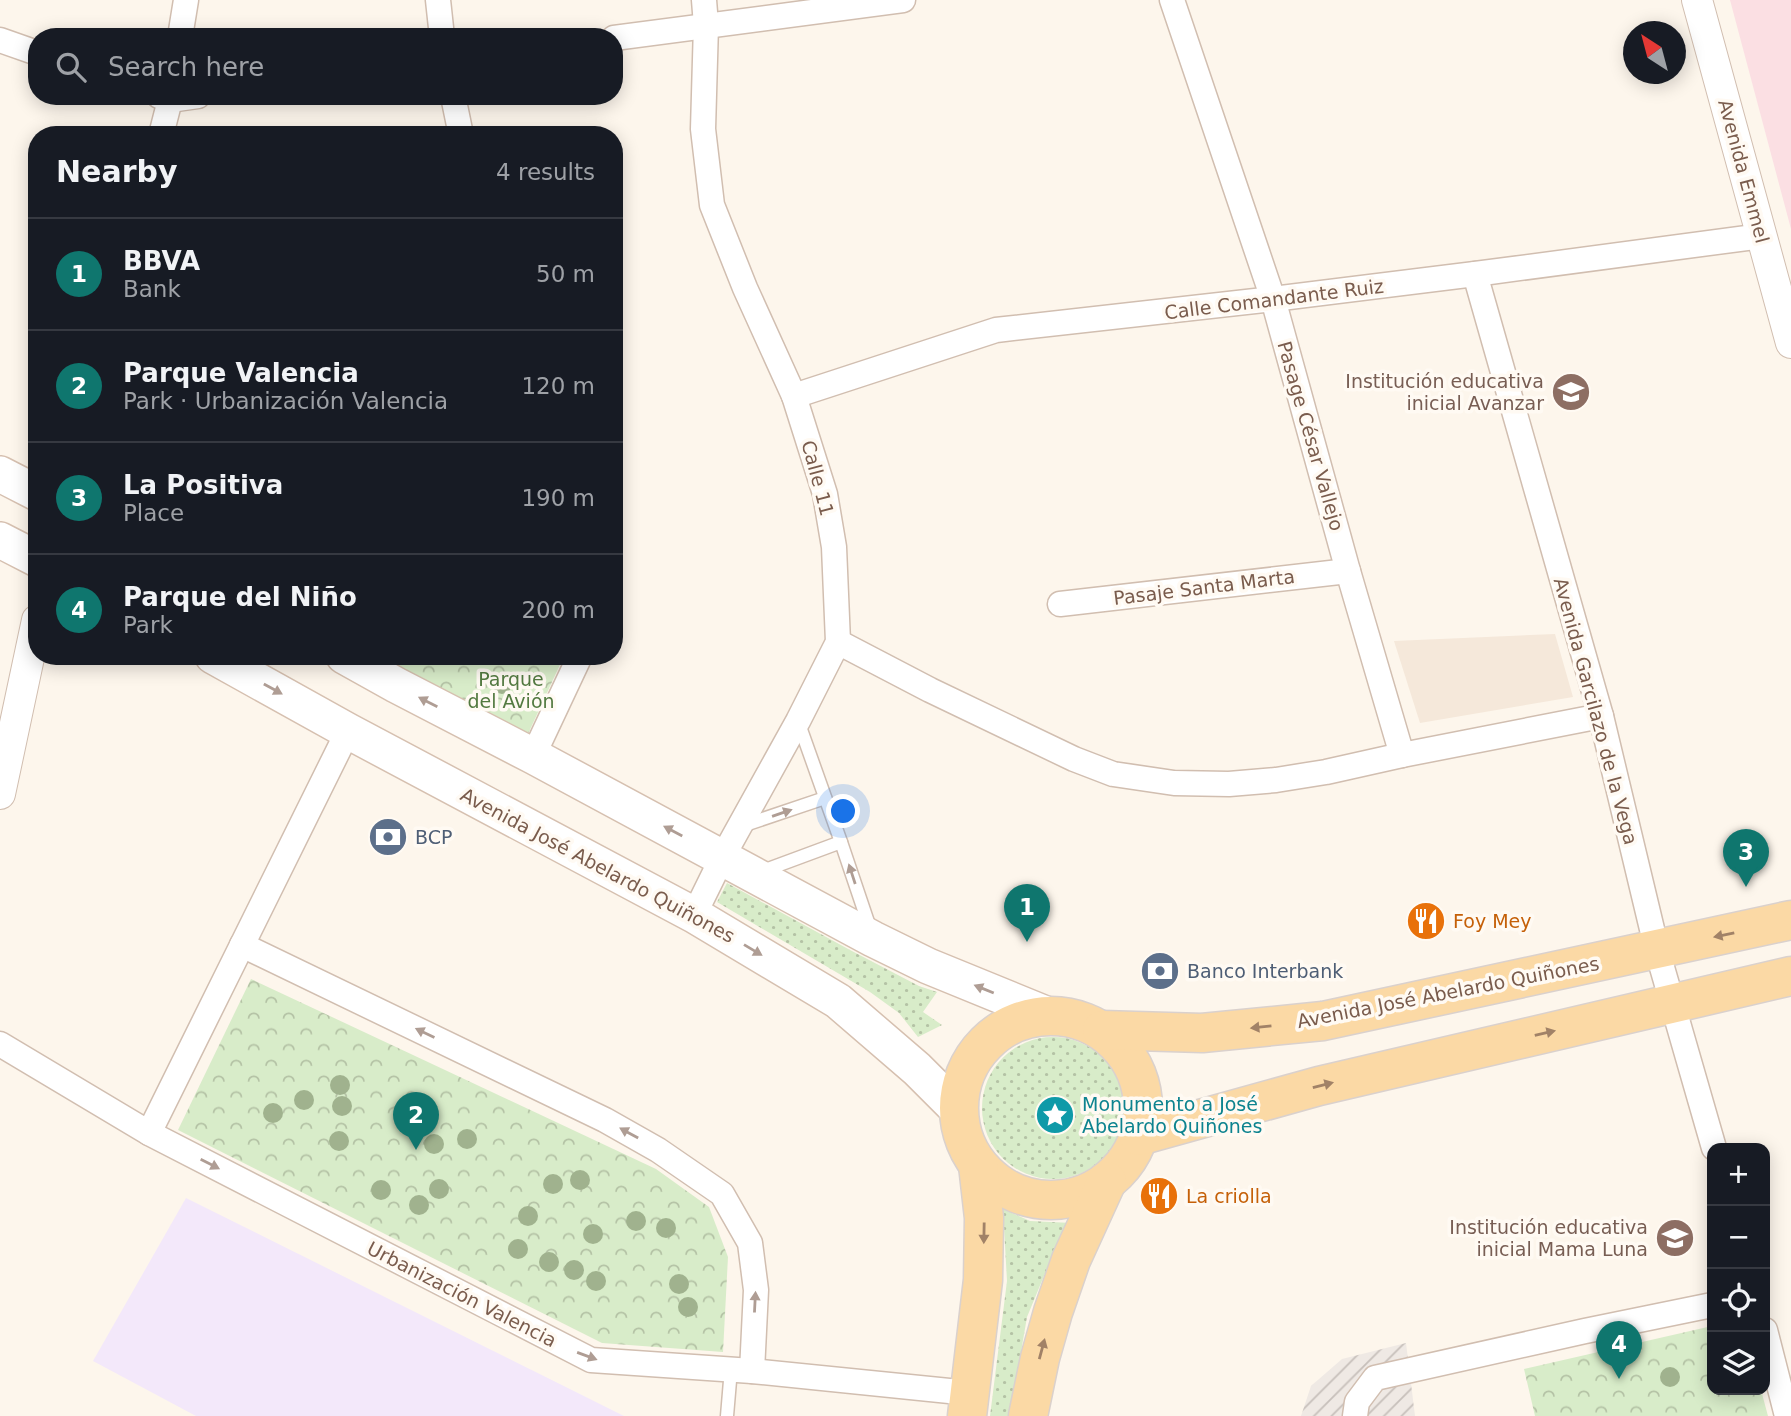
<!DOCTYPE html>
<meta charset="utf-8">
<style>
body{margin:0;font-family:"DejaVu Sans",sans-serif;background:#20242c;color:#f1f3f6}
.controls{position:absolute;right:21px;bottom:21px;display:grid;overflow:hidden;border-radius:14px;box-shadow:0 4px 18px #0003}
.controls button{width:63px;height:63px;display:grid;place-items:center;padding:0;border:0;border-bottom:2px solid #363941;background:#171b24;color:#f1f3f6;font:35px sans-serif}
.compass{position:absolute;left:1623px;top:21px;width:63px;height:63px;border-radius:50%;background:#171b24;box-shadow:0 4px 18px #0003;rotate:324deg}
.you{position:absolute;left:844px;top:812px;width:24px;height:24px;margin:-18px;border:5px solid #fff;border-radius:50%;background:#1a73e8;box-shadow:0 0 0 10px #1a73e833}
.badge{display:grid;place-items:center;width:46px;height:46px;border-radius:50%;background:#0f766e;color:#fff;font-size:23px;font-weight:700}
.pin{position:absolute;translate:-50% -58px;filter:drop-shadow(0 2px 4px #0008)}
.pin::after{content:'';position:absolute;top:37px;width:24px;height:21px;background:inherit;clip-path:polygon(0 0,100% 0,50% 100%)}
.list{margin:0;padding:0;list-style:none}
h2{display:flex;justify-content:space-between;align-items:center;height:91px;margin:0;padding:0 28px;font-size:30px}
h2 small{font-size:23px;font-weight:400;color:#9ea1a6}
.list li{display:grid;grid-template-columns:46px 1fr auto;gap:21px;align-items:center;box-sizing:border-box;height:112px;padding:0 28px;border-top:2px solid #363941}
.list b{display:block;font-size:26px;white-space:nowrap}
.list p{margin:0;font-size:23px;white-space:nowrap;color:#9ea1a6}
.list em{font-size:23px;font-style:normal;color:#9ea1a6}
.icon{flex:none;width:38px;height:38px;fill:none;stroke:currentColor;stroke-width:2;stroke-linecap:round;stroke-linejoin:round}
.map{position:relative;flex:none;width:1791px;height:1416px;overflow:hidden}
.search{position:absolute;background:#171b24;box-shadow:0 4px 18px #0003;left:28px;top:28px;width:595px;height:77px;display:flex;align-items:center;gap:18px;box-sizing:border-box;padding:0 24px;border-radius:28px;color:#9ea1a6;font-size:26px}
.panel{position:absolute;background:#171b24;box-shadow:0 4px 18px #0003;left:28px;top:126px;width:595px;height:539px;border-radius:28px}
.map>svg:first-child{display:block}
</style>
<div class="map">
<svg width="1791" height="1416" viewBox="0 0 1791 1416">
<defs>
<pattern id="industrial-furrows" width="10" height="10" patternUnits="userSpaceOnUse" patternTransform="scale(1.75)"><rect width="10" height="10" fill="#efe9e4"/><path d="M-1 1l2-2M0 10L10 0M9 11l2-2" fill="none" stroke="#c7c0bb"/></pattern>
<pattern id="grass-dots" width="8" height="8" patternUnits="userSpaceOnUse" patternTransform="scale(1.75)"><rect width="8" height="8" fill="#d8ecc9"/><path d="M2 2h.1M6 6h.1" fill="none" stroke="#b4c2a5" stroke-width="1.8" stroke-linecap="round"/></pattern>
<pattern id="park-crowns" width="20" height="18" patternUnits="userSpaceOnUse" patternTransform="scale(1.75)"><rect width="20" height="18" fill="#d8ecc9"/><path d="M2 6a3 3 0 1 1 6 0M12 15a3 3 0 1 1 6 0" fill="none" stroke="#b4c2a5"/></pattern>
</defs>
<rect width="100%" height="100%" fill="#fdf6ec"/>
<!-- residential -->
<polygon fill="#f5e8da" points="1555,634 1573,697 1420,723 1394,641"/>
<!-- industrial -->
<polygon fill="url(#industrial-furrows)" points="1406,1343 1415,1416 1301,1416 1311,1386 1342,1359"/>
<!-- education -->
<polygon fill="#f3e8fa" points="186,1198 624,1416 196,1416 93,1361"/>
<!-- medical -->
<polygon fill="#fbdfe3" points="1730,0 1791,0 1791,229"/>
<!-- grass -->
<g fill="url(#grass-dots)">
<polygon points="727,883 850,950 919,986 937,992 923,1012 942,1025 918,1037 899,1013 870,992 717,902"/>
<circle cx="1053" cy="1108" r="71"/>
<polygon points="1003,1209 1030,1221 1072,1223 1046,1271 1027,1317 1010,1416 990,1416 1007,1281"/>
</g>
<!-- park -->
<g fill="url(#park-crowns)">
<polygon points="376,656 564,656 527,736"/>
<polygon points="251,979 656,1169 709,1207 728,1257 723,1352 602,1343 178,1130"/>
<polygon points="1712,1326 1712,1390 1761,1390 1768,1416 1535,1416 1524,1369"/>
</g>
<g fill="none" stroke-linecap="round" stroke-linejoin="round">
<!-- service casing -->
<g stroke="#d1beb0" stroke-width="15">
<g id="service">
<polyline points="798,721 841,842 870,928"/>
<polyline points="742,826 825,798"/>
<polyline points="760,872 841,842"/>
<polyline points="727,1416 731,1369"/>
</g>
</g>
<!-- minor casing -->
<g stroke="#d1beb0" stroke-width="27">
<g id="minor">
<polyline points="438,0 442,37"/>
<polyline points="1172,0 1273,299 1348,571 1402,755"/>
<polyline points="180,37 186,0"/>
<polyline points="614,38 903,0"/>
<polyline points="0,40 37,53"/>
<polyline points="159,96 170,100 198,96"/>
<polyline points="453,96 461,135"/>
<polyline points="161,135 171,96"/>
<polyline points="1475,274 1601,716 1657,950 1714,1148"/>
<polyline points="794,396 996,330 1273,299 1475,274 1762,236"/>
<polyline points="1060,604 1348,571"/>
<polyline points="838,642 930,690 1074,759 1113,774 1174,783 1229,784 1276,780 1326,772 1402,755 1601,716"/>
<polyline points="533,756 580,656"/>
<polyline points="694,915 722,858 798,721 838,642 834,547 825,494 794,396 745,288 712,205 703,129 706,25 704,0"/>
<polyline points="242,945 605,1120 658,1150 722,1194 750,1243 756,1290 752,1371"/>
<polyline points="0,1044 149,1133 591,1360 752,1371 969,1393"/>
<polyline points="149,1133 348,731"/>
<polyline points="1765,1330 1787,1416"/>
<polyline points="1355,1416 1357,1402 1375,1378 1585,1331 1712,1305"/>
</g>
</g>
<!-- tertiary casing -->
<g stroke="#d1beb0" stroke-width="32">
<g id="tertiary">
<polyline points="1697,0 1791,343"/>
<polyline points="0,794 37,620"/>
</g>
</g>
<!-- secondary casing -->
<g stroke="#d6c0b0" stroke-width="38">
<g id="secondary">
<polyline points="0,474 37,493"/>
<polyline points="0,540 37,559"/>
<polyline points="213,656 348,731 694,915 838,1001 917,1069 958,1110"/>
<polyline points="344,656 396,685 533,756 873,939 928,966 1048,1015"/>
</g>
</g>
<!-- primary casing -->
<g stroke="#dad1cd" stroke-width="41">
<g id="primary">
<circle cx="1051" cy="1108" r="92"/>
<polyline points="1102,1030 1202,1033 1323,1021 1791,920"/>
<polyline points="1139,1136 1319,1086 1791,976"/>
<polyline points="967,1416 983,1280 984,1218 978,1165"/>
<polyline points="1028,1416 1040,1358 1053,1312 1071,1260 1107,1181"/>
</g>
</g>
<!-- service -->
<use href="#service" stroke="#fff" stroke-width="12"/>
<!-- minor -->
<use href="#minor" stroke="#fff" stroke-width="24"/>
<!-- tertiary -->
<use href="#tertiary" stroke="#fff" stroke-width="30"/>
<!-- secondary -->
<use href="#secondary" stroke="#fff" stroke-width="35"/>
<!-- primary -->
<use href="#primary" stroke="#fbd9a5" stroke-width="38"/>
</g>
<!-- trees -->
<g fill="#a0b28e">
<circle cx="502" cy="684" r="10"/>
<circle cx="340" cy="1085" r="10"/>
<circle cx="304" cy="1100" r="10"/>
<circle cx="342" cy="1106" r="10"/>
<circle cx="273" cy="1113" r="10"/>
<circle cx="467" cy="1139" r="10"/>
<circle cx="339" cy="1141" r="10"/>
<circle cx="434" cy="1144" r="10"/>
<circle cx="580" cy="1180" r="10"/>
<circle cx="553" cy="1184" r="10"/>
<circle cx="439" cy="1189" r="10"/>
<circle cx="381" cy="1190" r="10"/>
<circle cx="419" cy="1205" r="10"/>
<circle cx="528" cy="1216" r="10"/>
<circle cx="636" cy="1221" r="10"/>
<circle cx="666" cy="1228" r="10"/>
<circle cx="593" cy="1234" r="10"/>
<circle cx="518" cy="1249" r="10"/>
<circle cx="549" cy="1262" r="10"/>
<circle cx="574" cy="1270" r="10"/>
<circle cx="596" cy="1281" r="10"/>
<circle cx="679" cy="1284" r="10"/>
<circle cx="688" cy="1307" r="10"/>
<circle cx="1670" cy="1377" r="10"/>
</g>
<!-- one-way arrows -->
<defs><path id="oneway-solid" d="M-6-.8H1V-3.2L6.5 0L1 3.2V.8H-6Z" transform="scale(1.75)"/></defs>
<g fill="#af9d94">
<use href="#oneway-solid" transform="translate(273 689) rotate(29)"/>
<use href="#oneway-solid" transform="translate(428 702) rotate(-153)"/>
<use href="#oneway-solid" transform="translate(782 813) rotate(-19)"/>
<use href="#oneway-solid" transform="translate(673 831) rotate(-152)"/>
<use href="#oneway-solid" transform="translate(852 874) rotate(-108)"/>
<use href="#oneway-solid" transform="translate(753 950) rotate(31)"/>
<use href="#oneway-solid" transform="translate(984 989) rotate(-158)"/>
<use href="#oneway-solid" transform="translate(425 1033) rotate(-154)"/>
<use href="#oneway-solid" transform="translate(629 1133) rotate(-151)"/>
<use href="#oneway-solid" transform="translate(210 1164) rotate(27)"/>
<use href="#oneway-solid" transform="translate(755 1302) rotate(-87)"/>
<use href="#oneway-solid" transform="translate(587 1356) rotate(20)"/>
</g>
<g fill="#a18267">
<use href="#oneway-solid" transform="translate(1724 935) rotate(168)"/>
<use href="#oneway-solid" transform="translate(1261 1027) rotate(174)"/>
<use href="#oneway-solid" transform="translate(1545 1033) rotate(-13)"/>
<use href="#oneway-solid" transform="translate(1323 1085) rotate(-14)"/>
<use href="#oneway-solid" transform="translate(984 1233) rotate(91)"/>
<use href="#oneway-solid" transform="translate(1042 1349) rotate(-75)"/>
</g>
<!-- icons -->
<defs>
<g id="school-disc" transform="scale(2.0125)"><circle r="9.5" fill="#8d6e63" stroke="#fffaf3"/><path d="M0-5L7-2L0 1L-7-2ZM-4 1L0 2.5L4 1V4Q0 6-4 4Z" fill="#fff"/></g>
<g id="bank-disc" transform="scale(2.0125)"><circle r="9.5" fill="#5c6f8a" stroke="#fffaf3"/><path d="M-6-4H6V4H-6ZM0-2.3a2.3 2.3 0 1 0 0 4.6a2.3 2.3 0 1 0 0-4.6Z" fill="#fff"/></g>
<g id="restaurant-disc" transform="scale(2.0125)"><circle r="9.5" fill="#e8710a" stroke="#fffaf3"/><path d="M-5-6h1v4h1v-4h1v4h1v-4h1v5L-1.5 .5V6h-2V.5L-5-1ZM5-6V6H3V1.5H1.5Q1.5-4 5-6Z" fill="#fff"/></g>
<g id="sight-disc" transform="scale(2.0125)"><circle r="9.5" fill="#0f9aa8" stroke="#fffaf3"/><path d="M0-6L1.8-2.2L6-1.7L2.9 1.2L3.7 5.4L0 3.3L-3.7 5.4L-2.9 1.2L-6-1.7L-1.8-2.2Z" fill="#fff"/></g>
</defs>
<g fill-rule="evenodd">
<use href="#school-disc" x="1571" y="392"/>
<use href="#bank-disc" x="388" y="837"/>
<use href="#restaurant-disc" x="1426" y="921"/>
<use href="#bank-disc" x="1160" y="971"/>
<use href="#sight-disc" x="1055" y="1115"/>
<use href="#restaurant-disc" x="1159" y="1196"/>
<use href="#school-disc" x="1675" y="1238"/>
</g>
<g text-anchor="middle" stroke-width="7" stroke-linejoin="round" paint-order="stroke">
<!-- street labels -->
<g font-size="19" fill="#7a5c4d" stroke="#fffaf3">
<text transform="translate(1744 171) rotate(75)" y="7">Avenida Emmel</text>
<text transform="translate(1274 299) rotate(-7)" y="7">Calle Comandante Ruiz</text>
<text transform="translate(1311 436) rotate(74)" y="7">Pasage César Vallejo</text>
<text transform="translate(818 478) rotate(75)" y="7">Calle 11</text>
<text transform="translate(1204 587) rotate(-7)" y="7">Pasaje Santa Marta</text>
<text transform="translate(1596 711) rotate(75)" y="7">Avenida Garcilazo de la Vega</text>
<text transform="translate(598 865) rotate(28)" y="7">Avenida José Abelardo Quiñones</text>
<text transform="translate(1448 992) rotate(-11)" y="7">Avenida José Abelardo Quiñones</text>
<text transform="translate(462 1294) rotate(27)" y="7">Urbanización Valencia</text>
</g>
<!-- education labels -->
<g font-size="19" fill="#785e54" stroke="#fffaf3" text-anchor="end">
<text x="1544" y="388">Institución educativa<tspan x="1544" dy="22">inicial Avanzar</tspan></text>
<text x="1648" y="1234">Institución educativa<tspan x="1648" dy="22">inicial Mama Luna</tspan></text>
</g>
<!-- park labels -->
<g font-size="19" fill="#537a41" stroke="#fffaf3">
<text x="511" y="686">Parque<tspan x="511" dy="22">del Avión</tspan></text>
</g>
<!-- service labels -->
<g font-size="19" fill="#4e5e75" stroke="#fffaf3" text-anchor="start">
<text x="415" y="844">BCP</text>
<text x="1187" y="978">Banco Interbank</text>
</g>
<!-- food labels -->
<g font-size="19" fill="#c56008" stroke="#fffaf3" text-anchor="start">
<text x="1453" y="928">Foy Mey</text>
<text x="1186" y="1203">La criolla</text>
</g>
<!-- culture labels -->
<g font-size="19" fill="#0d838f" stroke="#fffaf3" text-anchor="start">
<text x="1082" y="1111">Monumento a José<tspan x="1082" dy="22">Abelardo Quiñones</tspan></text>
</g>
</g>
</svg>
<div class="controls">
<button>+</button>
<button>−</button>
<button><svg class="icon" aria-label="locate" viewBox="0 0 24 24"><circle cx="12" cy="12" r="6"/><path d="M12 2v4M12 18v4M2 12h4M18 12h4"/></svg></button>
<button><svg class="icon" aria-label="layers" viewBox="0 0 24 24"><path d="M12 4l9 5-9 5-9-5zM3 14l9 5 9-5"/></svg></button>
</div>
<svg class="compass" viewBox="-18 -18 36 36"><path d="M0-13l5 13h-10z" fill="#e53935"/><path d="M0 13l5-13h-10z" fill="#9ea1a6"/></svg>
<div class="you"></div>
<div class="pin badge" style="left:1027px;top:942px">1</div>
<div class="pin badge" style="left:416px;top:1150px">2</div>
<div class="pin badge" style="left:1746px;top:887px">3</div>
<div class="pin badge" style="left:1619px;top:1379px">4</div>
<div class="search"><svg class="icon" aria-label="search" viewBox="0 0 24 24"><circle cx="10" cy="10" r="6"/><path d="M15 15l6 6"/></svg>Search here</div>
<section class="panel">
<h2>Nearby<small>4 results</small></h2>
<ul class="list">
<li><span class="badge">1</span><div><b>BBVA</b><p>Bank</p></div><em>50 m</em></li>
<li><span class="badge">2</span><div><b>Parque Valencia</b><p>Park · Urbanización Valencia</p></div><em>120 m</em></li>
<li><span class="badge">3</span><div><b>La Positiva</b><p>Place</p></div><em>190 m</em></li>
<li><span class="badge">4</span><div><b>Parque del Niño</b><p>Park</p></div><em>200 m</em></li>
</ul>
</section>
</div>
